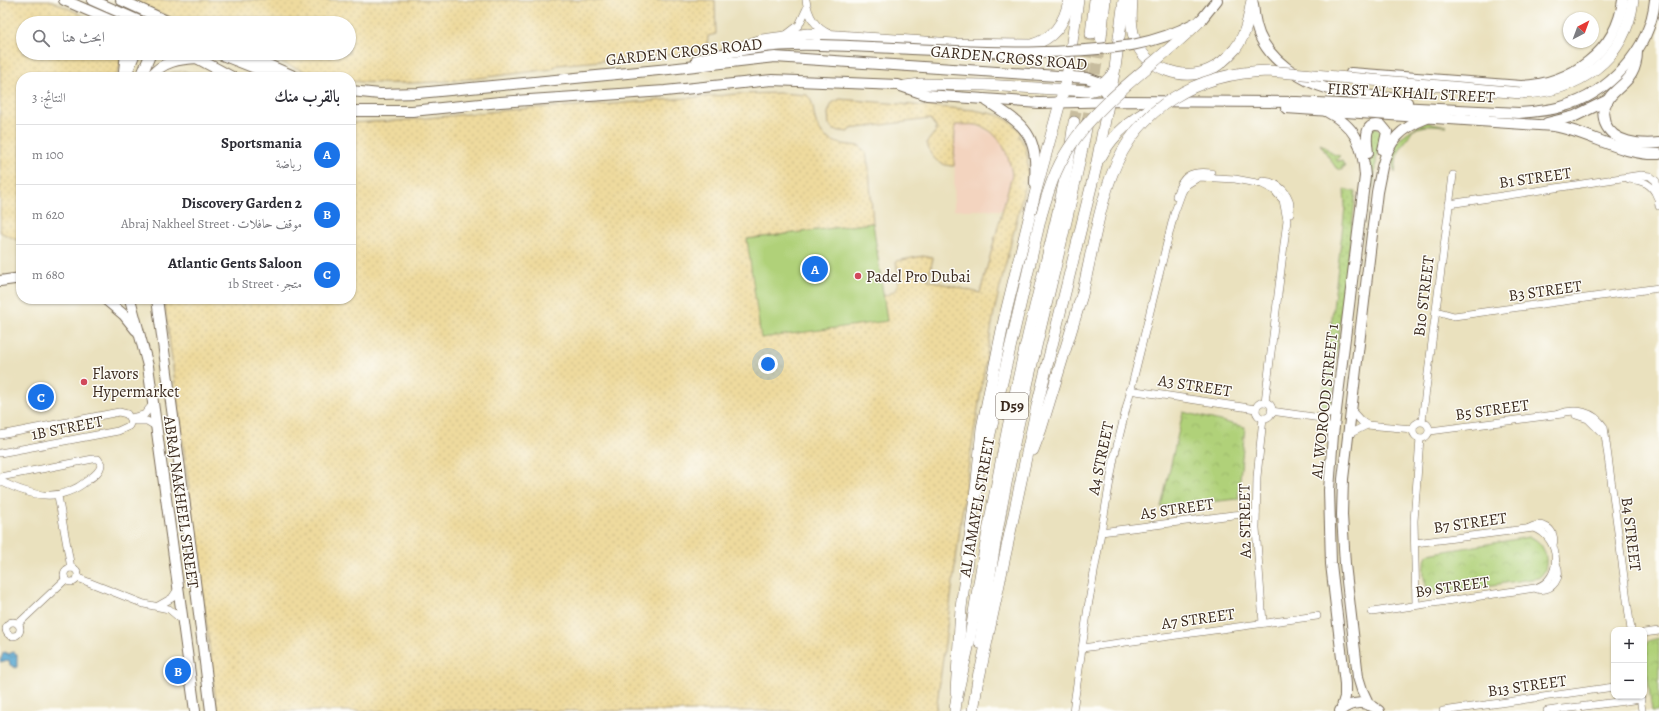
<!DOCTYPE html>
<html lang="ar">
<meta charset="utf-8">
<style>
body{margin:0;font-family:Alegreya,Amiri,serif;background:#f7f7f7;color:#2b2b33;direction:rtl}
.controls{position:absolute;right:12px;bottom:12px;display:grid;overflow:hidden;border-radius:8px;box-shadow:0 1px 3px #0004}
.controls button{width:36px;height:36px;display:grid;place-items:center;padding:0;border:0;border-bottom:1px solid #e1e1e2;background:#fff;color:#2b2b33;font:20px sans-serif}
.compass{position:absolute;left:1563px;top:12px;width:36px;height:36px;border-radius:50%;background:#fff;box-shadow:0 1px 3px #0004;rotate:41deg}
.you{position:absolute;left:768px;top:364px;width:14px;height:14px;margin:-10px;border:3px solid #fff;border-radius:50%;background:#1a73e8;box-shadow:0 0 0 6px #1a73e833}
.badge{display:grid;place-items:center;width:26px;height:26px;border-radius:50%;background:#1a73e8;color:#fff;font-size:13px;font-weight:700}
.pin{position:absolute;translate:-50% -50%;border:2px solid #fff;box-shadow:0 1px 4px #0006}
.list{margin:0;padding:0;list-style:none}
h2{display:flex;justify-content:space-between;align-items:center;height:52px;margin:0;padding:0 16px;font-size:17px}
h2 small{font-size:13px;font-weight:400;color:#7c7c81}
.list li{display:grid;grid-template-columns:26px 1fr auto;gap:12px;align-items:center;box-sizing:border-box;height:60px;padding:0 16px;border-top:1px solid #e1e1e2}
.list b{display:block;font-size:15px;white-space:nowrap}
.list p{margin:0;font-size:13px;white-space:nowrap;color:#7c7c81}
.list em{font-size:13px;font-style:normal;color:#7c7c81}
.icon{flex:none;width:22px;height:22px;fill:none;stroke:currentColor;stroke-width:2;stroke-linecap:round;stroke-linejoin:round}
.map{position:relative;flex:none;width:1659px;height:711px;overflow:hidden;direction:ltr}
.search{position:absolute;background:#fff;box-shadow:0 1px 3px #0004;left:16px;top:16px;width:340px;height:44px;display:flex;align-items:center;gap:10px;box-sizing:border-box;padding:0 14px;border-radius:22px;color:#7c7c81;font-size:15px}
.panel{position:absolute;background:#fff;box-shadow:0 1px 3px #0004;left:16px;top:72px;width:340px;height:232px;border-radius:16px;direction:rtl}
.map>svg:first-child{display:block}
</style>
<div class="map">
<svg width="1659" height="711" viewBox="0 0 1659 711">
<defs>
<pattern id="grass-dots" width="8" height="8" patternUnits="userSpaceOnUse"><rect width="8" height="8" fill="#b0d179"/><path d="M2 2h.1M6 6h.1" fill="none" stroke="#98b468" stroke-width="1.8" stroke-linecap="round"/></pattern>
<pattern id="sand-dots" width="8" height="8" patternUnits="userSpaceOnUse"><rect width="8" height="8" fill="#eeda9e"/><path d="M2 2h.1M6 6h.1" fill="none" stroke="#cdbb88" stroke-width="1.8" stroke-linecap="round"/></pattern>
<pattern id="park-crowns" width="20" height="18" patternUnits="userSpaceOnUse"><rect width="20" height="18" fill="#b0d179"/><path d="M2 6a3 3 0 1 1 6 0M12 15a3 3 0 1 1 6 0" fill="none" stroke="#98b468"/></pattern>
<pattern id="water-waves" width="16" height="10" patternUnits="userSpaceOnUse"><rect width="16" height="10" fill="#55a5cf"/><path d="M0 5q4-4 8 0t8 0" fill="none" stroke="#4887a7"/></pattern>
</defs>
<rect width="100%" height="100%" fill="#fdfcf7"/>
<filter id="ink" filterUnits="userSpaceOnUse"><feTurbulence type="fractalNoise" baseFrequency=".025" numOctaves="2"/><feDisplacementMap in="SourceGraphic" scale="8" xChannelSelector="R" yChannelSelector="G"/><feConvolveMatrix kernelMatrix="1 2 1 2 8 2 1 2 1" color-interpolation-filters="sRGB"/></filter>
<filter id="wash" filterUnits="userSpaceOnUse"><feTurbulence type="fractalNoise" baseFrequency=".012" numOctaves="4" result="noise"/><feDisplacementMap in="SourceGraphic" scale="16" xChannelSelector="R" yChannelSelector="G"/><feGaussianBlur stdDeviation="0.9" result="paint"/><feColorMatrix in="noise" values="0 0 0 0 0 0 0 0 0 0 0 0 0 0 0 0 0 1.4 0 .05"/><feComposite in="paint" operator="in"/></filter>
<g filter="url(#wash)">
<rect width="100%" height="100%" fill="#eae1be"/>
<!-- built -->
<polygon fill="#f3d4bf" points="955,125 976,125 991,132 1002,143 1010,160 1012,175 1004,210 954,210"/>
<!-- grass -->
<g fill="url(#grass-dots)" stroke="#767e4c">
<path d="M1427,122L1447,126L1431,125L1413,129L1397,155L1395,173L1390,156C1399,135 1408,131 1427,122Z"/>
<polygon points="1375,126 1383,134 1377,155 1373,189 1367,189 1370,163 1368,134"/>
<path d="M1320,144C1328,147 1330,155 1340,156L1336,160L1342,161L1345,167H1342V170L1336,168Z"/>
<polygon points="1344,189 1356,192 1333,384 1335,386 1333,402 1329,409 1321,410 1345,207"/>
</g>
<!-- sand -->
<g fill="url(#sand-dots)" stroke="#94825e">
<polygon points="0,0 50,0 99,23 23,23 23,53 122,53 121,63 116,77 21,77 21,242 0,232"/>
<path d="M130,0H715L716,34L708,36L707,48L696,52L557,65L552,69C485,77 419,88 351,81V77H321L255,53H349V23H184Z"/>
<polygon points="184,71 201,77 164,77 173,72"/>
<path d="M781,93L807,95C813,102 813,106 814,114C819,142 836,144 860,146L866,153L869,169L873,223L747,239L887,321L883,296C904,291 898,278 896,261L923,256L933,258L928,280L980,293L1012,175C1009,154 1000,131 977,125C970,124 961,125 955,125L954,166C939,166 929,157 927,142L936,131V127L930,119L850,129L848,132L834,130L829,125L828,113L832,103L840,99L974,110L998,115L1011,122L1021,132L1019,136C1028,148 1028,159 1028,173L994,312L967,475L936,711H217L204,603L164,299H351V123L397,121L530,108L601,105L738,94Z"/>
</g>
<!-- park -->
<g fill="url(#park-crowns)" stroke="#767e4c">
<polygon points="1183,412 1245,427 1238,499 1161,507"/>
<path d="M1529,537C1546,540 1553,569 1538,578L1446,592C1442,592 1436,593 1433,592C1421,589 1422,561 1428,554Z"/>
<polygon points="1659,638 1659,711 1652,711 1644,647 1648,641"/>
</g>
<!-- pitch -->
<polygon fill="#b0d179" stroke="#767e4c" points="873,223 887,321 761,338 747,239"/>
<!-- water -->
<polygon fill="url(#water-waves)" stroke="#486876" points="5,652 9,654 13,652 17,654 17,667 16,668 10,665 9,660 0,662 3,653"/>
</g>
<g filter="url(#ink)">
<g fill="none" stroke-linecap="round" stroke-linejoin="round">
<!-- primary-tunnel -->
<g stroke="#c7bc9e" stroke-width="11" stroke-dasharray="11 5.5" stroke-linecap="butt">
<polyline points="1074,122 1091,34"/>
<polyline points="1087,123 1101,38"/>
</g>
<!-- street casing -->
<g stroke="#786a56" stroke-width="8">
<g id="street">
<path d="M806,0C808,15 815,28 830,34"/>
<polyline points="786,35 799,25 807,8"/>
<path d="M1629,179C1643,181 1652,183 1657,197"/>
<path d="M1263,181C1280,182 1292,195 1290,213"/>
<path d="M1176,196C1182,175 1190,171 1211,173"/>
<polyline points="1449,204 1641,175 1650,176 1656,181 1659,206"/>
<polyline points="1436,311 1454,316 1659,288"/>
<polyline points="1129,390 1256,409"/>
<circle cx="1264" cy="410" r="8"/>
<polyline points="1351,410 1361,421 1367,425"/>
<polyline points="1271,411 1321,418 1330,413 1336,406"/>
<path d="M1558,414C1576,408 1593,411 1604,427L1631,630"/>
<polyline points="1576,415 1588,419 1601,432"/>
<polyline points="131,418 144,415 153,404"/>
<polyline points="1263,418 1257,477 1256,528 1263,623"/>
<polyline points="1321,418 1333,435"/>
<polyline points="135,421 147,421 157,427"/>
<polyline points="1422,421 1453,175"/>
<circle cx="1421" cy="430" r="8"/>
<polyline points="1430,431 1562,414"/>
<polyline points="0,435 119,412 127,414 131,421 129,426 118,431 0,453"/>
<polyline points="1347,435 1367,425 1413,429"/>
<path d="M0,477L93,459H98L101,464C101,471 94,476 88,480C59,504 31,496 0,481"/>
<polyline points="58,496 71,568"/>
<path d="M1529,528C1543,520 1557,530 1553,545"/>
<polyline points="1101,532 1233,515 1256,513"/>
<circle cx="71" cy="575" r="7"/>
<polyline points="78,578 144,604 169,609 182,620"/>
<path d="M1537,589C1553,592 1563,577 1556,563"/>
<polyline points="1416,604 1414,521 1420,438"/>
<polyline points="158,606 172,598 178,589"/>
<path d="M1372,612L1535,588C1564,580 1561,537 1534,528L1415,543"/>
<circle cx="13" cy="629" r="7"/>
<polyline points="18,624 66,579"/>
<polyline points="1644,633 1659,631"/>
<polyline points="1082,648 1317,616"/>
<polyline points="1640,696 1642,711"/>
<polyline points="1073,711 1088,607 1114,458 1174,214 1182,192 1186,185 1199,177 1235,179 1262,184 1274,190 1283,200 1287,220 1265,402"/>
<polyline points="1443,711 1614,687"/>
<polyline points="1547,711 1641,699"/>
</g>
</g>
<!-- secondary casing -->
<g stroke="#786a56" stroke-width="12">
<g id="secondary">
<polyline points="64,0 117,23"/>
<polyline points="92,0 144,23"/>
<polyline points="121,0 171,23"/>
<path d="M1253,4C1254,17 1256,31 1263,42C1278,68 1311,86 1341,92C1362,96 1386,95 1407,102"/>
<polyline points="1201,20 1217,0"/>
<path d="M1637,51C1637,86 1612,84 1604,108C1602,113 1604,118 1605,123C1613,143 1640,145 1659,143"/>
<polyline points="217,53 278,77"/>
<polyline points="241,53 296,77"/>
<polyline points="193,56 232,77"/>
<path d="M697,60C738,49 778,43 820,45"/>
<polyline points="124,71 126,53"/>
<path d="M1351,73L1521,86C1570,84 1617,52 1623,0"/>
<polyline points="125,77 135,53"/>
<polyline points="141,77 151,53"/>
<path d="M150,77C163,61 179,59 199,58"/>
<polyline points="351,91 380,94 419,93 669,69 775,57 1087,78 1101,83 1106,92"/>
<path d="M987,101C1026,126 1038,134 1035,183"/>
<path d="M1286,108L1554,126C1590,132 1622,156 1659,154"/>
<path d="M351,111H412L500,102L665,91L772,80L898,85L927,95L1039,103L1120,101L1297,102L1519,113C1533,112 1547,111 1561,107C1609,94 1650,50 1655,0"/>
<path d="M1326,111C1356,127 1363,144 1365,176L1333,435L1329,490L1331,564L1345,684V697L1341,710"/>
<polyline points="1547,123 1575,116 1608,100"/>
<path d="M1368,153C1367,142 1362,120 1382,126L1387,132L1383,150"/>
<polyline points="0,281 21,278"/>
<polyline points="105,299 124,315 136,330"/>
<polyline points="130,299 148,366 195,711"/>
<polyline points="157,299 192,557 211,711"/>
<path d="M1369,705L1362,690L1358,677L1345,564L1342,515L1343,479L1377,192L1382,167C1389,140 1401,128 1427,118"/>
<path d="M1340,711C1352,701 1367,700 1379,711"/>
</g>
</g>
<!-- primary casing -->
<g stroke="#786a56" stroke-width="12">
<g id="primary">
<path d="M1132,0C1131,15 1130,28 1136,42C1147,69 1183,81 1209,70C1219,66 1228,57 1235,49C1246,35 1249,17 1252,0"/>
<polyline points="1091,34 1095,0"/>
<polyline points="1101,38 1105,0"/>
<path d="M732,50L762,40L808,34L954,44L1031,45C1054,39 1065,23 1069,0"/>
<polyline points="905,86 921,84 985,85 1089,91 1100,88 1112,75"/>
<path d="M1521,93C1578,92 1626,60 1633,0"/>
<path d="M1100,158C1115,131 1136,114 1164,103"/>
<polyline points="1033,450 1041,429 1082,295"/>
<polyline points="982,468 1041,216"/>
<path d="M980,643C991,561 1005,480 1024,399C1044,307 1070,216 1087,123"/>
<polyline points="979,678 1037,406 1096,167 1115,68 1124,0"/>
<polyline points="956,692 961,608 977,481 982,428 1004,320 1035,194 1067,77 1078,0"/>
<path d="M955,711C957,686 966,662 970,637C986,538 1004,439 1027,340C1044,267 1065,196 1074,122"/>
<polyline points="973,711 979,672"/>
</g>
</g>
<!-- street -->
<use href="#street" stroke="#fff" stroke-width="7"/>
<!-- secondary -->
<use href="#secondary" stroke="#fff" stroke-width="10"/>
<!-- primary -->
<use href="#primary" stroke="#fff" stroke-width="11"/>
<!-- secondary-bridge casing -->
<g stroke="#786a56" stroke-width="12" stroke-linecap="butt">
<path id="secondary-bridge" d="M820,45C903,47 986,56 1069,51C1116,48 1153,46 1195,23"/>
</g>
<!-- primary-bridge casing -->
<g stroke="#786a56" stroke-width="12" stroke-linecap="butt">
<g id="primary-bridge">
<path d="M1041,216C1048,192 1055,169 1069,148C1102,97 1158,63 1201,20"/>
<path d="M1082,295C1091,257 1098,211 1112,174C1138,106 1198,73 1268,71L1521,93"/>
</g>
</g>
<!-- secondary-bridge -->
<use href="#secondary-bridge" stroke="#fff" stroke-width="10"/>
<!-- primary-bridge -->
<use href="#primary-bridge" stroke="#fff" stroke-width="11"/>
</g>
</g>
<!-- markers -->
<g fill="#d1495b" stroke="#fdfcf7" stroke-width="1.5">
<circle cx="858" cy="276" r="4"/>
<circle cx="84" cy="382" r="4"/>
</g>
<g text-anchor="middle" stroke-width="3" stroke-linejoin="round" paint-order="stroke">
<!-- shield labels -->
<rect fill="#fdfcf7" stroke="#75695f" stroke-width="1" x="996" y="393" width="32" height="26" rx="3"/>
<g font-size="15" font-weight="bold" fill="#3b2a1e">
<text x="1012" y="411">D59</text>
</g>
<!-- street labels -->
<g font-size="16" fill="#3b2a1e" stroke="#fdfcf7">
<text transform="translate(684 51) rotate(-6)" y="6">GARDEN CROSS ROAD</text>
<text transform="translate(1009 57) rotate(5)" y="6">GARDEN CROSS ROAD</text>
<text transform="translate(1411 92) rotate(3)" y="6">FIRST AL KHAIL STREET</text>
<text transform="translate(1535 177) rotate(-8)" y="6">B1 STREET</text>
<text transform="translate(1545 290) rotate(-8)" y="6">B3 STREET</text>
<text transform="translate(1423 296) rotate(-83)" y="6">B10 STREET</text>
<text transform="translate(1195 385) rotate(9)" y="6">A3 STREET</text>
<text transform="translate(1324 401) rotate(-84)" y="6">AL WOROOD STREET 1</text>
<text transform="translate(1492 409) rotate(-8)" y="6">B5 STREET</text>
<text transform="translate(67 427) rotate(-11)" y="6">1B STREET</text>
<text transform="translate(1100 458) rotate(-78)" y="6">A4 STREET</text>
<text transform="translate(182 502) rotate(82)" y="6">ABRAJ NAKHEEL STREET</text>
<text transform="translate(976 507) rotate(-80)" y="6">AL JAMAYEL STREET</text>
<text transform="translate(1177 508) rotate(-8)" y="6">A5 STREET</text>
<text transform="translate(1244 521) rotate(-91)" y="6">A2 STREET</text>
<text transform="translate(1470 522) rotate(-8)" y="6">B7 STREET</text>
<text transform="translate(1632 534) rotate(83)" y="6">B4 STREET</text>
<text transform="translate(1452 586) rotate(-8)" y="6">B9 STREET</text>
<text transform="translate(1198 618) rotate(-8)" y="6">A7 STREET</text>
<text transform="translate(1527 685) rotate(-8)" y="6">B13 STREET</text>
</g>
<!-- poi labels -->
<g font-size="16" fill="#3b2a1e" stroke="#fdfcf7" text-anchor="start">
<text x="866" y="282">Padel Pro Dubai</text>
<text x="92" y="379">Flavors<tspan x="92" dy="18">Hypermarket</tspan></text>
</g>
</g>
</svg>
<div class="controls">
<button>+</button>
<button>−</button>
</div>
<svg class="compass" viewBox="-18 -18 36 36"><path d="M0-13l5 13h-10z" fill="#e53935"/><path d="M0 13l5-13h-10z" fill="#7c7c81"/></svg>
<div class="you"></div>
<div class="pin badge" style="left:815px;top:269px">A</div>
<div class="pin badge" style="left:178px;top:671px">B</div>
<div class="pin badge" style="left:41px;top:397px">C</div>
<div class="search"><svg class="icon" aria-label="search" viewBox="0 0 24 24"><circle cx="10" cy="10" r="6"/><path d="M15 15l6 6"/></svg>ابحث هنا</div>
<section class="panel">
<h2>بالقرب منك<small>النتائج: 3</small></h2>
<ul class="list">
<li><span class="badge">A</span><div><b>Sportsmania</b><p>رياضة</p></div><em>100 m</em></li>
<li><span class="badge">B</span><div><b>Discovery Garden 2</b><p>موقف حافلات · Abraj Nakheel Street</p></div><em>620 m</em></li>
<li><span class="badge">C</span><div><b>Atlantic Gents Saloon</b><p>متجر · 1b Street</p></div><em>680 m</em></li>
</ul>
</section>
</div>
